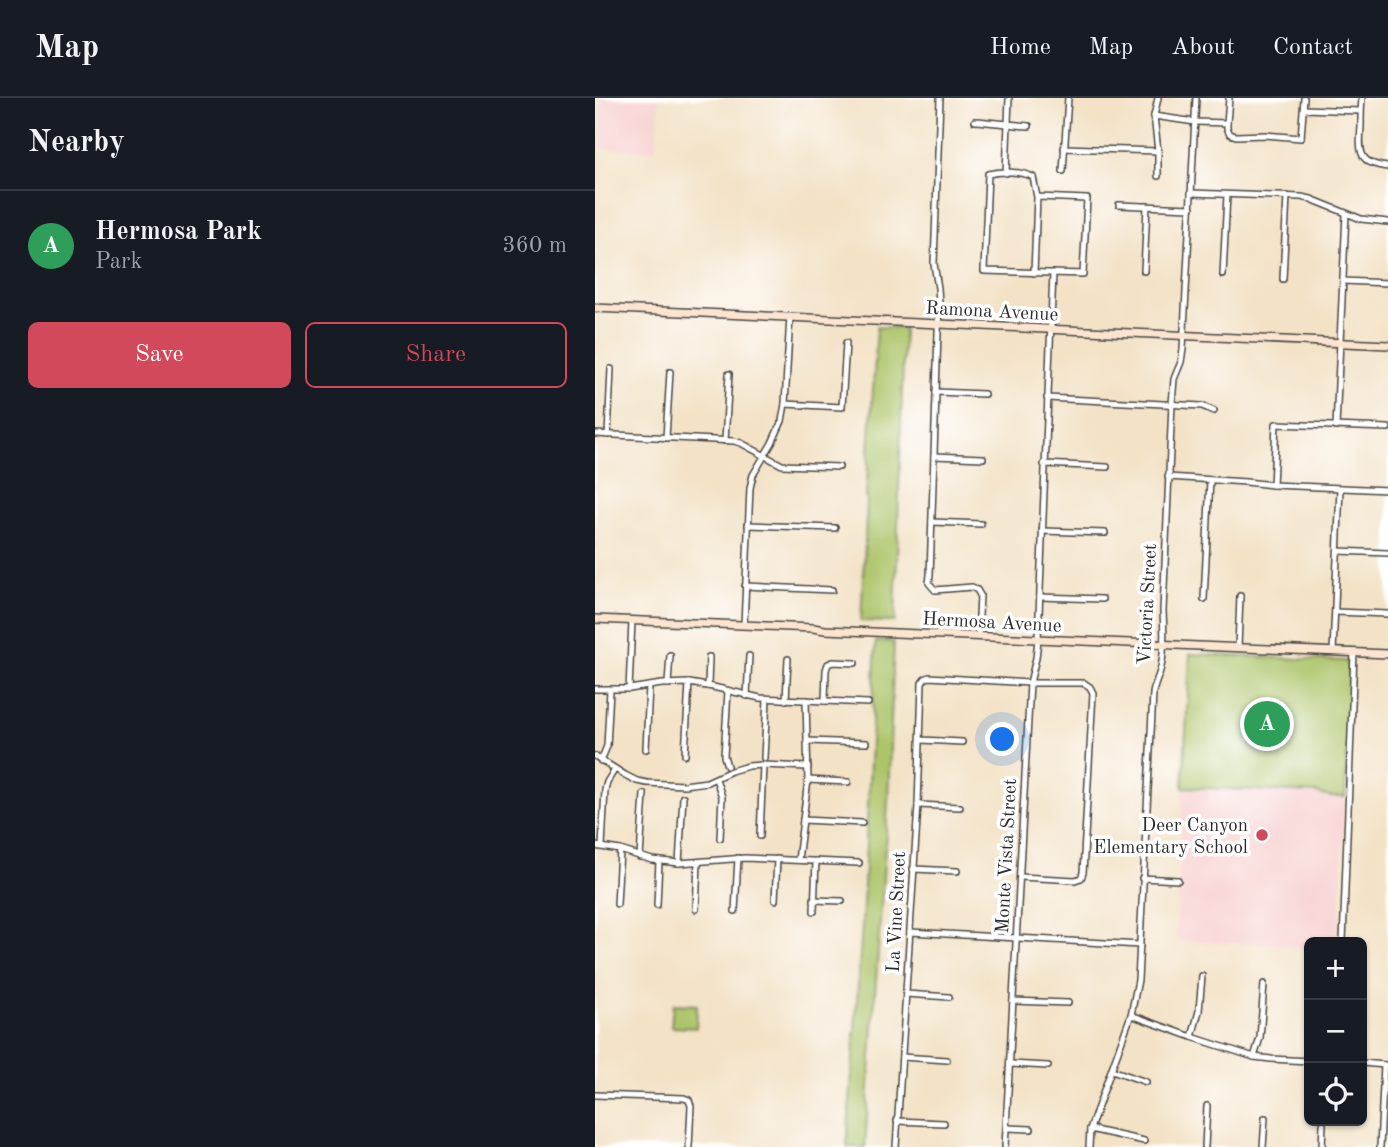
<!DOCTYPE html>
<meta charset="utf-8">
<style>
body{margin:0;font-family:"Old Standard TT",serif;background:#20242c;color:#f1f3f6}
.controls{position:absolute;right:21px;bottom:21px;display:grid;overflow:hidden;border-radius:10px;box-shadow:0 2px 5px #0004}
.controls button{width:63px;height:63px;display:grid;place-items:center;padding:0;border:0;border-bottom:2px solid #363941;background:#171b24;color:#f1f3f6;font:35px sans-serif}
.you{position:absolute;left:408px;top:642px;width:24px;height:24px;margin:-18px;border:5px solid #fff;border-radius:50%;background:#1a73e8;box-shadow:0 0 0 10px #1a73e833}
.badge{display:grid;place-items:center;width:46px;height:46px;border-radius:50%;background:#d1495b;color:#fff;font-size:23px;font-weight:700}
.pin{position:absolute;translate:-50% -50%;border:4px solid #fff;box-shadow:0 2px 7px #0006}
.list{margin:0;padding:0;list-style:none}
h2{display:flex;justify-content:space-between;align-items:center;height:91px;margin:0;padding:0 28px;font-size:30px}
h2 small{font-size:23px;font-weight:400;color:#9ea1a6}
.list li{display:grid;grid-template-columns:46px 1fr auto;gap:21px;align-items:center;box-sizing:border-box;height:112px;padding:0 28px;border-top:2px solid #363941}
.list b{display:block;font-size:26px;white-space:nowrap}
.list p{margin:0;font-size:23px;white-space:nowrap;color:#9ea1a6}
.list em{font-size:23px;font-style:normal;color:#9ea1a6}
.actions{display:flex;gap:14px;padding:21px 28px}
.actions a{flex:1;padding:16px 0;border:2px solid #d1495b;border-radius:10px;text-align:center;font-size:24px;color:#d1495b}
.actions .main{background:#d1495b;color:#fff}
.icon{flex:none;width:38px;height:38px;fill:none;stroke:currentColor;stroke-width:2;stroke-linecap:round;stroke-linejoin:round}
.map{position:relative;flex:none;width:793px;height:1049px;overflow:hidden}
header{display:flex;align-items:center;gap:42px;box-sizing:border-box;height:98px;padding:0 35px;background:#171b24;border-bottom:2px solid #363941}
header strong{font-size:33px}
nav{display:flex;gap:38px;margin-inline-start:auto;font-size:24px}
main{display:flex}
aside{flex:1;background:#171b24}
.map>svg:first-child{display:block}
</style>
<header>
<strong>Map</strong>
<nav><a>Home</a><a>Map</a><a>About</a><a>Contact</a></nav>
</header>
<main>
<aside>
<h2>Nearby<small></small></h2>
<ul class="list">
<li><span class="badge" style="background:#2e9e5b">A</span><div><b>Hermosa Park</b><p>Park</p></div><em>360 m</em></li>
</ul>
<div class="actions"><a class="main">Save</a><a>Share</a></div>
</aside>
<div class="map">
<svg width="793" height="1049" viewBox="0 0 793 1049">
<rect width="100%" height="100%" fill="#fff"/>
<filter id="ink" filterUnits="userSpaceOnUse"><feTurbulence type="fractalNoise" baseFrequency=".0143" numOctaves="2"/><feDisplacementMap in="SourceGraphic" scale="14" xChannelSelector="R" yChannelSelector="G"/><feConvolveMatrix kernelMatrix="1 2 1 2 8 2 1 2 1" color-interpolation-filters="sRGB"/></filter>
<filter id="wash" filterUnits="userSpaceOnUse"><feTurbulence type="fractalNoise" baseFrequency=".00686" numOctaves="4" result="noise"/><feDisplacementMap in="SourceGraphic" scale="28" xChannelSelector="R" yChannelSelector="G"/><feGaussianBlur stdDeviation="1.57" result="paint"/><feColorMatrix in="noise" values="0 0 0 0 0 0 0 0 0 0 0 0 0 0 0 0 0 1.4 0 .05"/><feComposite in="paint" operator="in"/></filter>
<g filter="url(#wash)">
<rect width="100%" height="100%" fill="#f3e2c6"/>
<!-- built -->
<g fill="#f7d0cf">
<polygon points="7,0 64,0 61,51 53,53 5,50"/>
<polygon points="588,689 721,695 735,699 750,699 744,844 714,844 714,850 672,845 628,845 583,842 581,845"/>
</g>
<!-- green -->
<g fill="#adc56b" stroke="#6c784b" stroke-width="2">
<polygon points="282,229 309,230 300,524 266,523 272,400 271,400"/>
<polygon points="281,543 299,544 293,704 270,1049 252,1049 267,828"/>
<polygon points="595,556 751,563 753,567 755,581 750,699 735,699 721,695 588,689"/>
<polygon points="78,906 102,907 101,930 76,929"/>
</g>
</g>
<g filter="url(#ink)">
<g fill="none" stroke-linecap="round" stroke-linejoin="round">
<!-- street casing -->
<g stroke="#494642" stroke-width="8">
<g id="street">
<polyline points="345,0 339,166 343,190 344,205 335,477 334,485 340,492 377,489 382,492 385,497 383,539"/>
<polyline points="634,0 632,25 632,30 635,36 641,38 670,37 706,40 709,0"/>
<path d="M767,0C766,10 766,19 766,29C764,55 764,66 793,69"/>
<polyline points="709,11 765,13"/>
<polyline points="559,18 600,24 632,25"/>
<path d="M380,23C399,24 416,27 434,28"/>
<polyline points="469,50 563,53"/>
<polyline points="468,73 473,0"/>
<polyline points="411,75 414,0"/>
<polyline points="563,78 563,53 559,18 563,0"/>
<polyline points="596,95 706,99 716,101 766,121 793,124"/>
<polyline points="524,107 596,110"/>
<polyline points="549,173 552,108"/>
<path d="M439,175L442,99L438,79C426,73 406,73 393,76L389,173L488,176L492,101L442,99"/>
<polyline points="628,177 632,97"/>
<polyline points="688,181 692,98"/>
<polyline points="748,183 793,185"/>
<polyline points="341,294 389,296"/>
<polyline points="452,300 607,308 619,313"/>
<polyline points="190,306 247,309 251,245"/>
<polyline points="741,329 751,116"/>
<polyline points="0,336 139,343 146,345 187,367 244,369"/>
<polyline points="13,337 16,271"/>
<polyline points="71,340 75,274"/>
<polyline points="130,343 134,276"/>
<polyline points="339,358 388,360"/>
<polyline points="449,366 512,369"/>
<polyline points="573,379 651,384 678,387 793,392"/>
<polyline points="678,387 681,326 793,330"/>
<polyline points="337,424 386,426"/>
<polyline points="153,427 240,430"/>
<polyline points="447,433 510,435"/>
<polyline points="743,453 793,455"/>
<polyline points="150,488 237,492"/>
<polyline points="445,499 507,501"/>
<polyline points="609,501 615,382"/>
<polyline points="740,514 793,516"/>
<polyline points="149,527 155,390 158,377 177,345 187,323 190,306 195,218"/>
<polyline points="643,550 645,498"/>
<polyline points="738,554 745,390"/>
<polyline points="73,586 75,557"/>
<polyline points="113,588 114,559"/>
<polyline points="0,591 34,591 67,586 94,585 118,589 165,600 273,605"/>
<polyline points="34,591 37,523"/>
<polyline points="152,598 154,558"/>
<polyline points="191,602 193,561"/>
<polyline points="230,603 231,572 233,566 238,564 260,565"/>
<polyline points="326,642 367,644"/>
<polyline points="212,643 271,645"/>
<polyline points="51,651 54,588"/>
<polyline points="90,657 94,585"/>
<polyline points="0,658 30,677 42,683 52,685 89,687 112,684 136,673 153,668 168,667 213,669"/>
<polyline points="169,660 172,601"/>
<polyline points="6,663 12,648 15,592"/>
<polyline points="132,668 129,658 133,593"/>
<polyline points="121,681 127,699 125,740"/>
<polyline points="213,682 253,684"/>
<polyline points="323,707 365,709"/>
<polyline points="208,722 267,725"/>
<polyline points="165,738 168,667"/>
<polyline points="0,748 25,752 57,762 84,765 150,760 264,765"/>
<polyline points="7,748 10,692 12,684 20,671"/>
<polyline points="45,759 49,696"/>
<polyline points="203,762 213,682 211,602"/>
<polyline points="84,765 88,699"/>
<polyline points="318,771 362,773"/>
<polyline points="547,780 583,782"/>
<polyline points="180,802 182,761"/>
<polyline points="219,802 247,803"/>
<polyline points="22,806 25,752"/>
<polyline points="62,807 64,763"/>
<polyline points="101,811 103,765"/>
<polyline points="140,813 143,760"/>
<polyline points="219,813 221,763"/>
<polyline points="315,834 545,847"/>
<polyline points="748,844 759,555"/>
<polyline points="311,896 354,899"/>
<polyline points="418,903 473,905"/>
<polyline points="536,917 597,939 659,959 676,961 714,963"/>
<polyline points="597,939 604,913 607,878"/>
<polyline points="307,959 352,962"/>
<polyline points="659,959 665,940 669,886"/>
<polyline points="767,965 790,967"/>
<polyline points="415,966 453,968"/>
<polyline points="517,972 551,984"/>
<polyline points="0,997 89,1000 94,1002 96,1008 94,1049"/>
<polyline points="302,1023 349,1025"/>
<polyline points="412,1030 436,1031"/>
<polyline points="495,1031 549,1043"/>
<polyline points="301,1049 323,707 327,585 330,581 334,579 435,585 489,585 495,589 498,595 488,775 486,780 480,782 426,779"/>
<polyline points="410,1049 435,585 441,560 443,541 458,175"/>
<path d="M494,1049L495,1031L536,917L543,882L558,596C559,586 564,579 566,569C570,552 569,531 568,513L577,306L579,281L586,264L588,251L601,0"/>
<polyline points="610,1049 612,1008"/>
<polyline points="668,1049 670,1020"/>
<polyline points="727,1049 728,1026"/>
<polyline points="785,1049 789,967"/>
</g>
</g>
<!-- secondary casing -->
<g stroke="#494642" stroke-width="10">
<g id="secondary">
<polyline points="0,210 793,247"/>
<polyline points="0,521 218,530 230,532 793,556"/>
</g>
</g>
<!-- street -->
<use href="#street" stroke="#fff" stroke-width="5"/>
<!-- secondary -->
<use href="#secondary" stroke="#fce5d0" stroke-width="7"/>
</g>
</g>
<!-- markers -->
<circle fill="#d1495b" stroke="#fff" stroke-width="2.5" cx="667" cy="737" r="7"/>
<g text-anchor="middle" stroke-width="7" stroke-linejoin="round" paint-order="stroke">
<!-- street labels -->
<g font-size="19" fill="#2b2b2b" stroke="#fff">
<text transform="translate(397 212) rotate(3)" y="7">Ramona Avenue</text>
<text transform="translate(551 506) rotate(-87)" y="7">Victoria Street</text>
<text transform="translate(397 523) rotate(3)" y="7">Hermosa Avenue</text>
<text transform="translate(410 758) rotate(-87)" y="7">Monte Vista Street</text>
<text transform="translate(300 814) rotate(-87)" y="7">La Vine Street</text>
</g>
<!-- poi labels -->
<g font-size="19" fill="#2b2b2b" stroke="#fff" text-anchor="end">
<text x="653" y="733">Deer Canyon<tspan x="653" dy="22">Elementary School</tspan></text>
</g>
</g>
</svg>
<div class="controls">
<button>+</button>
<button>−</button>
<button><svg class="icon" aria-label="locate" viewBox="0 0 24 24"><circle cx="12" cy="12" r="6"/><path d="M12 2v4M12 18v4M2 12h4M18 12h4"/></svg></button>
</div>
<div class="you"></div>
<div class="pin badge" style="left:672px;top:626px;background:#2e9e5b">A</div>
</div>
</main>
